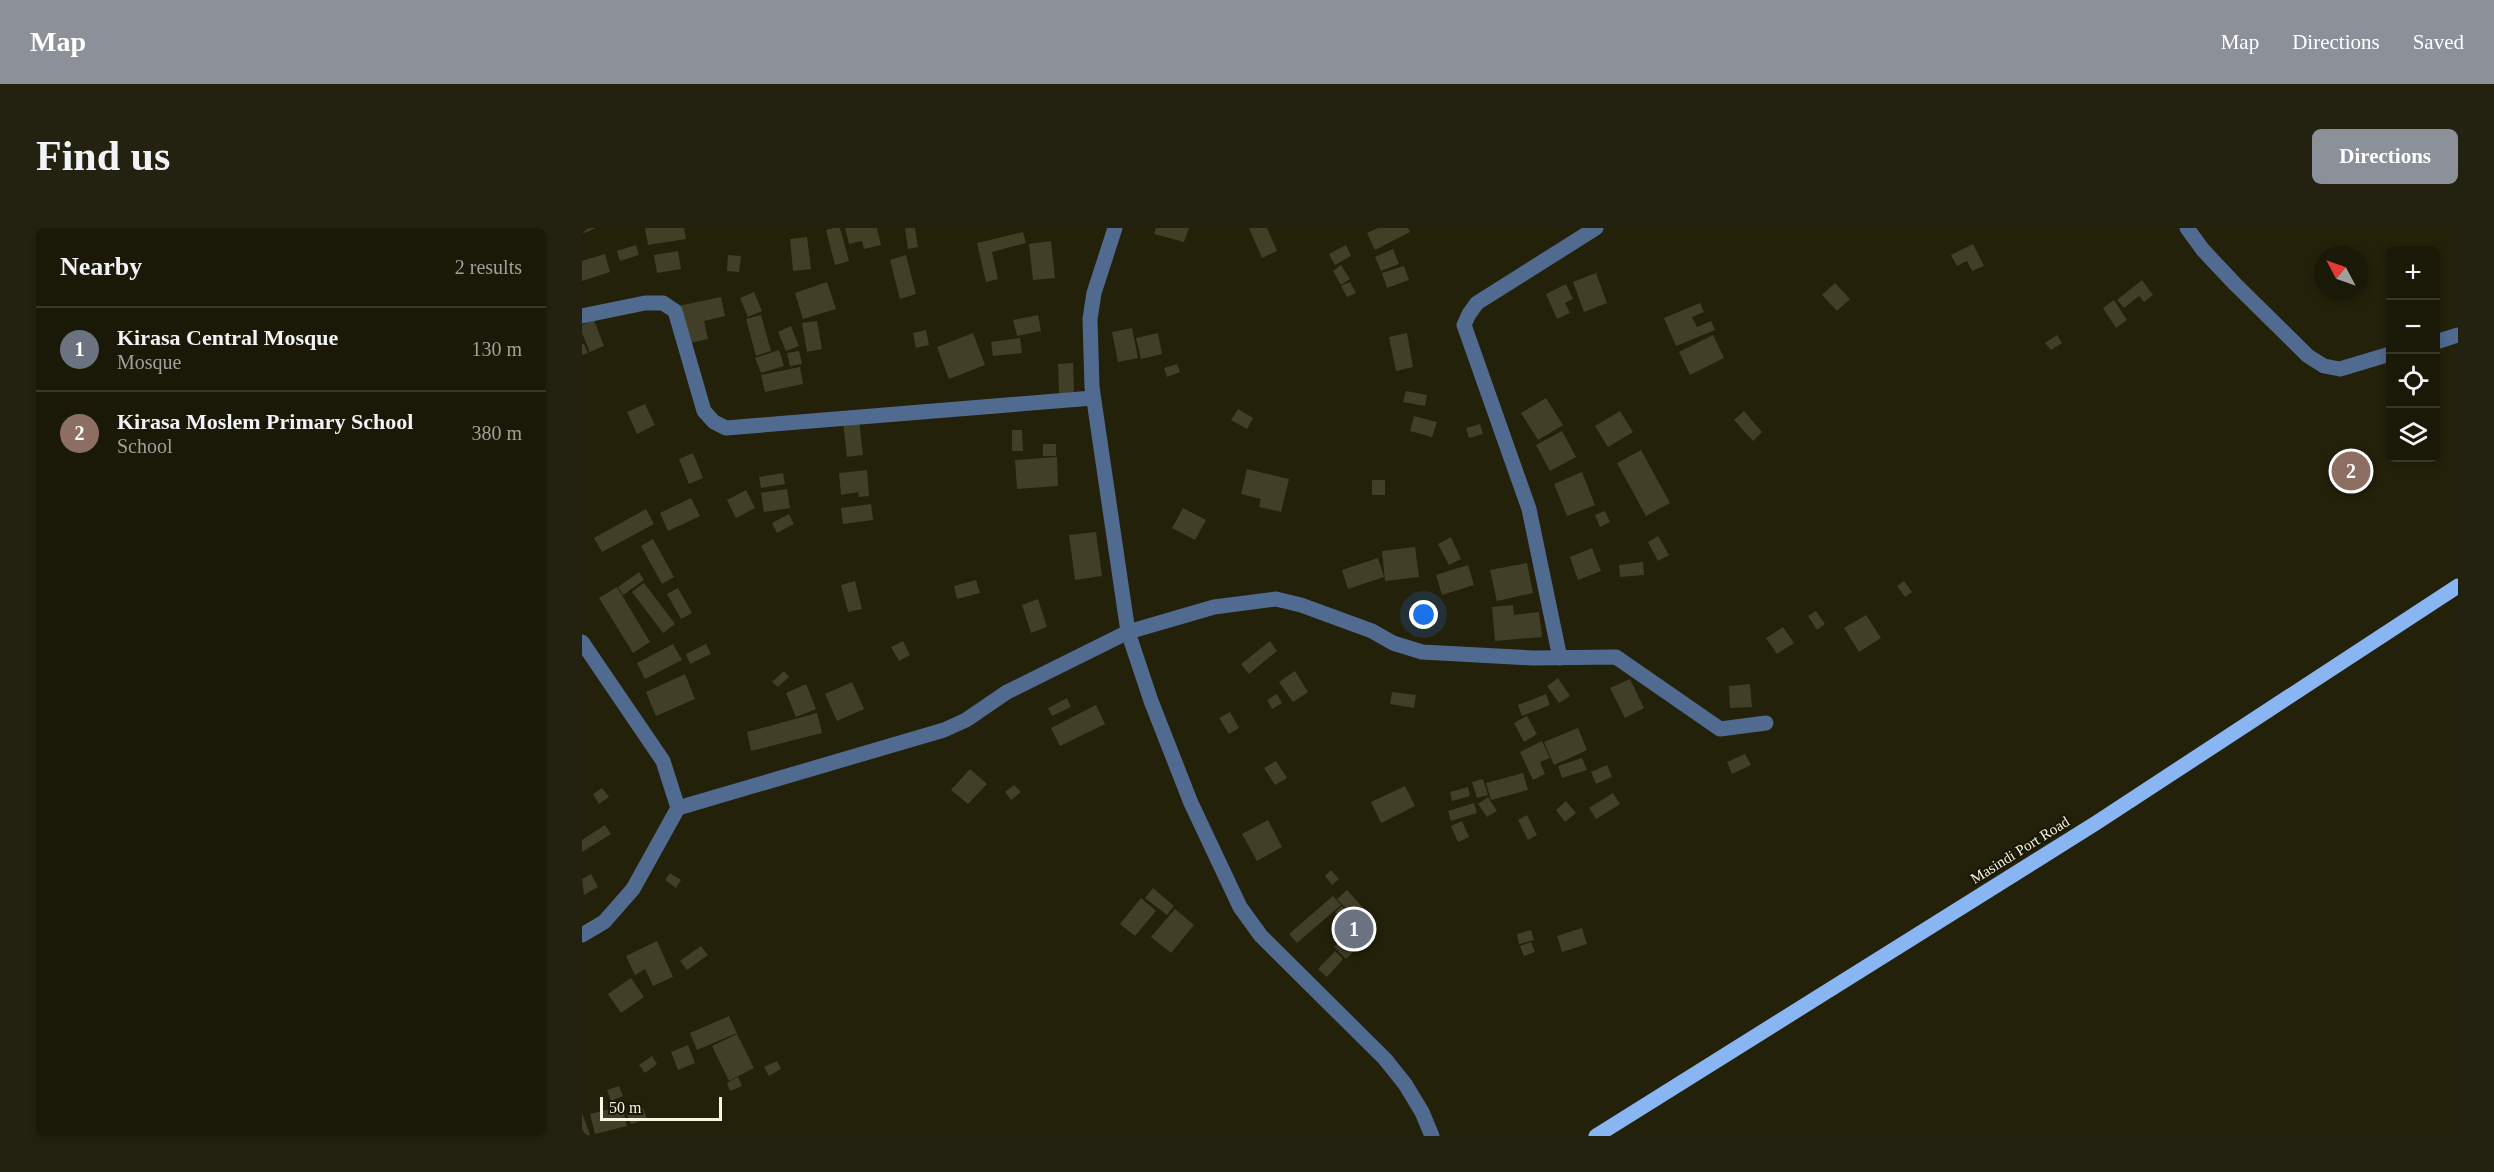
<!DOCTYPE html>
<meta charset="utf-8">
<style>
body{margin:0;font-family:"Times New Roman",serif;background:#232211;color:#f1f3f6}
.controls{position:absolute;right:18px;top:18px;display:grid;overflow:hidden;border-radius:9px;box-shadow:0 3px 9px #0003}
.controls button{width:54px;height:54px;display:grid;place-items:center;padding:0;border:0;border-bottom:2px solid #383828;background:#1a1907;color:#f1f3f6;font:30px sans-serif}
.compass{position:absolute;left:1732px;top:18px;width:54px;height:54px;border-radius:50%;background:#1a1907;box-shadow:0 3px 9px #0003;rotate:311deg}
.scale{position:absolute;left:18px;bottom:15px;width:122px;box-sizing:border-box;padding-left:6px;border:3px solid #f6f6e7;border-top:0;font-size:16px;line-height:21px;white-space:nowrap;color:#f6f6e7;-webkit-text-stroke:4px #1a1802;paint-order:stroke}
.you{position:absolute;left:842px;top:387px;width:21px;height:21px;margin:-15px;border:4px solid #fff;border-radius:50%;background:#1a73e8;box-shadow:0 0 0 9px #1a73e833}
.badge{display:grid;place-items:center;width:39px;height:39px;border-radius:50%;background:#8c9099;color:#fff;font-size:20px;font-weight:700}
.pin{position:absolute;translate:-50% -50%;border:3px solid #fff;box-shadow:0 2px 6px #0006}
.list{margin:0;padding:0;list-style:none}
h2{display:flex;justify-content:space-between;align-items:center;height:78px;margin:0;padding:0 24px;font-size:26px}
h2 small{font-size:20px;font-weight:400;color:#9fa09b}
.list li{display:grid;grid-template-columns:39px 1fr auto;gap:18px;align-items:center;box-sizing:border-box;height:84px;padding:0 24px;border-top:2px solid #383828}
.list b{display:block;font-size:22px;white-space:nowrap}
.list p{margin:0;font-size:20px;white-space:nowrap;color:#9fa09b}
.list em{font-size:20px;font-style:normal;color:#9fa09b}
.icon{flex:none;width:33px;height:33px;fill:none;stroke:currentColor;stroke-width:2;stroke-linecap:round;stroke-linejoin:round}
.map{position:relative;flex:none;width:1876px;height:908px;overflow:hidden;border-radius:9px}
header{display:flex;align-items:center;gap:36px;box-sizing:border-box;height:84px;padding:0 30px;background:#8c9099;color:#fff}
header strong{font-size:28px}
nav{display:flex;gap:33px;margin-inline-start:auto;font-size:21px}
.intro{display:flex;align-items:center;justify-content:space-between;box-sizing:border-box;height:144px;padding:0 36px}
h1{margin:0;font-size:42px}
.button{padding:15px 27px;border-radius:9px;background:#8c9099;color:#fff;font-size:21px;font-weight:700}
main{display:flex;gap:36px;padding:0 36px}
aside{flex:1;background:#1a1907;border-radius:9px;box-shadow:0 3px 9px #0003}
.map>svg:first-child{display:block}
</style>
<header>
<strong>Map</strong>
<nav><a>Map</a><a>Directions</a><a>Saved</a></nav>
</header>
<div class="intro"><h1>Find us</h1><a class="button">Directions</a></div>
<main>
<aside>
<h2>Nearby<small>2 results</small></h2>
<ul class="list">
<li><span class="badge" style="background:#6b7280">1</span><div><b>Kirasa Central Mosque</b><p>Mosque</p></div><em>130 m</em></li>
<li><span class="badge" style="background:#8d6e63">2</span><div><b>Kirasa Moslem Primary School</b><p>School</p></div><em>380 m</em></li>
</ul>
</aside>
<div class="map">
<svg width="1876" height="908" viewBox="0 0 1876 908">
<rect width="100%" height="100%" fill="#232109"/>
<!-- building -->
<g fill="#413f27">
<polygon points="0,0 14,0 0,6"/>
<polygon points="63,0 102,0 104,11 66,17"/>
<polygon points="252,0 258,0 267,33 253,37 244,2"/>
<polygon points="263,0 295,0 299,17 282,21 280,13 267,16"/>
<polygon points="323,0 333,0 336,19 326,21"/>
<polygon points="574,0 607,0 602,14 572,6"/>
<polygon points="667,0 685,0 695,23 680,30"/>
<polygon points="796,0 826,0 828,4 793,22 785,5"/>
<polygon points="441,4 444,15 410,24 416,51 404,54 395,15"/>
<polygon points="225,9 229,41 211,43 208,11"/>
<polygon points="469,13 473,50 451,52 447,16"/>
<polygon points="1391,16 1402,38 1390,43 1385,33 1375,38 1369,27"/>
<polygon points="54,17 57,27 38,33 35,23"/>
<polygon points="764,17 769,28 753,37 747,26"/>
<polygon points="811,21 817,36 799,43 793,29"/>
<polygon points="96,23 99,41 75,45 72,27"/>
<polygon points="23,26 28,44 0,53 0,33"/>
<polygon points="146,27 159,28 157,44 145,43"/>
<polygon points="324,27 334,66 318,71 308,32"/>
<polygon points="759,37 768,51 759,57 751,43"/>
<polygon points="822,38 827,52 805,60 800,45"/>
<polygon points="1014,45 1025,75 1002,84 991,54"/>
<polygon points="1560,52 1571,67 1562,74 1557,68 1542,80 1535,72"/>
<polygon points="245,54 254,81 221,91 213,65"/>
<polygon points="768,54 774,65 765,69 759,58"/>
<polygon points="1253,55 1268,71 1255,83 1240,67"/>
<polygon points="984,56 991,71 983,75 988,85 975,91 964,66"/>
<polygon points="172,64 180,83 166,89 158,70"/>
<polygon points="139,69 143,88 122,93 126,111 104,116 96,78"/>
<polygon points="1532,72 1545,92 1534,100 1521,80"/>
<polygon points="1118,75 1122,84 1110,89 1115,99 1129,93 1133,102 1094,118 1082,90"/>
<polygon points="179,87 189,123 174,128 164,91"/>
<polygon points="456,87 459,103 435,108 431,92"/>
<polygon points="12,92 22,118 8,124 0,105 0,97"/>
<polygon points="235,93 240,121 225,124 220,95"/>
<polygon points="209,98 217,118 204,123 196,104"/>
<polygon points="550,100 556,130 536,134 530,104"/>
<polygon points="344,102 347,117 334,120 331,105"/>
<polygon points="391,105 403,137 367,151 355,119"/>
<polygon points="576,105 580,126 559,131 554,110"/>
<polygon points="825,105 831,139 814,143 807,109"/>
<polygon points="1131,107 1142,130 1108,147 1097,124"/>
<polygon points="1475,107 1480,115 1469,122 1463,115"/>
<polygon points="438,110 440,125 411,128 409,114"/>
<polygon points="0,116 2,116 6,125 0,127"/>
<polygon points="197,122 202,138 179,145 173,130"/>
<polygon points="217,123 220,136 208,138 205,125"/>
<polygon points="491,135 492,165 477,166 476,136"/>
<polygon points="595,136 598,144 585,149 582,140"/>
<polygon points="218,139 221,156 183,164 179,147"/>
<polygon points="824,163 845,167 843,178 821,174"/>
<polygon points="964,170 981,197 956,212 939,185"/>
<polygon points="63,176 73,197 55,206 45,184"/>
<polygon points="656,181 671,190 665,201 649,192"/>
<polygon points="1038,183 1051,204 1026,219 1013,198"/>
<polygon points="1162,183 1180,204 1171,213 1152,192"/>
<polygon points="832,188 855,194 850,209 828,203"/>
<polygon points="277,192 281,227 265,229 261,194"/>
<polygon points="898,196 901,206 887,210 884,200"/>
<polygon points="430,202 440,202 441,223 430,223"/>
<polygon points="980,203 994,229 968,243 954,217"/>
<rect x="461" y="216" width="13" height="12"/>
<polygon points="1059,222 1088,275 1064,288 1035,235"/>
<polygon points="111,225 121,250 107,256 97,231"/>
<polygon points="475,229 476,258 435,261 433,232"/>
<polygon points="665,241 707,251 699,284 677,279 679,271 659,266"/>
<polygon points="285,242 287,268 277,269 276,264 259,267 257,245"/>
<polygon points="1000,244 1013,277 985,288 972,256"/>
<polygon points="201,245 203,256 179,260 177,249"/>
<rect x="790" y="252" width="13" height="15"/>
<polygon points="205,261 208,280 182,284 179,265"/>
<polygon points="164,262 173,280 154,290 145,272"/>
<polygon points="109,270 118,288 86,303 78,285"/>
<polygon points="289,276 291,292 261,296 259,280"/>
<polygon points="601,280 624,292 613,312 590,300"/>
<polygon points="64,281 72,296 20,324 12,310"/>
<polygon points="1023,283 1028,294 1018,299 1013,287"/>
<polygon points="207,286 212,296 195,305 190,295"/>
<polygon points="514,304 520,348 493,352 487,307"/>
<polygon points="1076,308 1087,327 1076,333 1066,314"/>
<polygon points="869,309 879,331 867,337 856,316"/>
<polygon points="71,311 92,349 80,356 59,318"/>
<polygon points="833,319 837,349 803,353 800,323"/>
<polygon points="1010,320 1019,343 996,352 988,329"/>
<polygon points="796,330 802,349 766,361 760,342"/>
<polygon points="1061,334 1062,347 1038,349 1037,337"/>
<polygon points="945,335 951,365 915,373 908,342"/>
<polygon points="886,337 892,357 860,367 854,347"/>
<polygon points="57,344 62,352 41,367 36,359"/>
<polygon points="394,352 398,365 375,371 372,358"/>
<polygon points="273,353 280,381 266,384 259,357"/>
<polygon points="1322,353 1330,364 1323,369 1315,358"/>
<polygon points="62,355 93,396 81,405 50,364"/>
<polygon points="35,359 68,414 51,425 17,370"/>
<polygon points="96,360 110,385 99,391 85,366"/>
<polygon points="456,371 465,399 449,405 440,377"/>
<polygon points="931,377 932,387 957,384 960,409 913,413 910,379"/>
<polygon points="1234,383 1243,396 1235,402 1226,388"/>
<polygon points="1284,387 1299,410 1277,424 1262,400"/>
<polygon points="1201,399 1212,415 1195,426 1184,410"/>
<polygon points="321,413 328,427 317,433 309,419"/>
<polygon points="688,413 695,423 667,446 659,436"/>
<polygon points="91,416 100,432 63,451 55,435"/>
<polygon points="124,416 129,426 108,436 104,426"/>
<polygon points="202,443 207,449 196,459 190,454"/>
<polygon points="713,443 726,464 711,474 697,454"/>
<polygon points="103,446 113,471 74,488 64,464"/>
<polygon points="976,450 988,468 977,475 965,458"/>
<polygon points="1048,451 1062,480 1043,490 1028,460"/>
<polygon points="270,454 282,481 255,493 243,466"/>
<polygon points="224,456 234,481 214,489 204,465"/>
<polygon points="1168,456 1170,479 1148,480 1147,458"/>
<polygon points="810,464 834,467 832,480 808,476"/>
<polygon points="695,466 700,475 690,481 685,472"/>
<polygon points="964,466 968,477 940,488 936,477"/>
<polygon points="485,470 489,479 470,488 466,480"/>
<polygon points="514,477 523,496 478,518 469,500"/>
<polygon points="648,484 657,500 647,506 637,490"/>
<polygon points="235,485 240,505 169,523 165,504"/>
<polygon points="945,488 955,506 942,514 932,495"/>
<polygon points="996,500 1005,522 972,537 962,514"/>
<polygon points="960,513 968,530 958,534 963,546 951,552 938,524"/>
<polygon points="1163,526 1169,537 1150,546 1145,534"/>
<polygon points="1000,530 1005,542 980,550 976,538"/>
<polygon points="694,533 705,550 693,557 682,540"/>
<polygon points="1025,537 1030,549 1014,556 1009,544"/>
<polygon points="388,541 405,556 386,576 369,562"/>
<polygon points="941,545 946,562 909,572 904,555"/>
<polygon points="901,551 906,567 895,570 890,554"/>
<polygon points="432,557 439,564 429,572 423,564"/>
<polygon points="823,558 833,578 799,595 789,574"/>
<polygon points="886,559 888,568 870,573 868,564"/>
<polygon points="20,560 27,569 17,576 11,566"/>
<polygon points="1031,565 1038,576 1014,591 1007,580"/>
<polygon points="906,569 915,583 905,589 896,576"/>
<polygon points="984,573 994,585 983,594 974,582"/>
<polygon points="892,575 895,585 869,593 866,583"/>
<polygon points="945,587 955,607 946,612 936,592"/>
<polygon points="686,592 700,619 675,633 660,606"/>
<polygon points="880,593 887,609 876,614 869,598"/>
<polygon points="23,597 29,606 0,624 0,612"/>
<polygon points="749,642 757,651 750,657 743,648"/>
<polygon points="88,645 99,652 94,660 83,652"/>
<polygon points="9,646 16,659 2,667 0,651"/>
<polygon points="571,660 592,678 585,687 563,670"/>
<polygon points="765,662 795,695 786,704 755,671"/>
<polygon points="751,668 759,677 715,715 707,706"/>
<polygon points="559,670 574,683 553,708 538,696"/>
<polygon points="760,678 767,686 761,693 753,684"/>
<polygon points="593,681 612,697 589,725 569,709"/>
<polygon points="1000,700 1005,716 980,724 975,708"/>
<polygon points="949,702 952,712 937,716 935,706"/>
<polygon points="765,705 778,717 764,731 752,719"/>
<polygon points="75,713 91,749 71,758 63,741 53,747 44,728"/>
<polygon points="949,714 953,724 942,728 938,718"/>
<polygon points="119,718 126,727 105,742 98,733"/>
<polygon points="753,723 761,731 745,749 736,741"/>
<polygon points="49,750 62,769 39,785 26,766"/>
<polygon points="147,788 155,805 115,822 108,805"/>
<polygon points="155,806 172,840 147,853 130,818"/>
<polygon points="106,817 113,835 96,842 89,824"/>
<polygon points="70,828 75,836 63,845 57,837"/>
<polygon points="195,833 199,841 187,848 182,839"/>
<polygon points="156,849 160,858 148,863 145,855"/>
<polygon points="37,858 41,868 29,873 25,862"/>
<polygon points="40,878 45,898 13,906 8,886"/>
<polygon points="61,880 65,891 49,896 45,886"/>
<polygon points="0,885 8,907 7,908 0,908"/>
</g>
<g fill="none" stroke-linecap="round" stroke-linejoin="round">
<!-- minor -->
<g stroke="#506a90" stroke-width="15">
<polyline points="533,0 512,65 508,91 510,159 546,404 569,473 609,575 658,679 679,708 803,831 823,856 840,884 850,908"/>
<polyline points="1605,0 1621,22 1653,56 1726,128 1742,138 1758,141 1808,126"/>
<polyline points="0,88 63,75 81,75 93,83 122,183 132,194 144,200 511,170"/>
<polyline points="1854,114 1876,107"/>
<polyline points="0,414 81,533 96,580 51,661 22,694 0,707"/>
<polyline points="978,430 947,281 882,97 887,86 895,75 1014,0"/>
<polyline points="96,580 362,502 384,492 425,464 546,404 632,379 694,371 719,377 790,403 811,415 840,424 951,430 1034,429 1138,501 1184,495"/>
</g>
<!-- major -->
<polyline stroke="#8ab5f3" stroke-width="15" points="1014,908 1514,595 1876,358"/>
</g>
<g text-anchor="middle" stroke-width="4.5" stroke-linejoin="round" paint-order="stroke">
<!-- street labels -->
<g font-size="15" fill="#f6f6e7" stroke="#1a1802">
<text transform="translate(1438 622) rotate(-32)" y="5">Masindi Port Road</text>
</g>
</g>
</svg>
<div class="controls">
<button>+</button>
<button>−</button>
<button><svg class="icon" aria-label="locate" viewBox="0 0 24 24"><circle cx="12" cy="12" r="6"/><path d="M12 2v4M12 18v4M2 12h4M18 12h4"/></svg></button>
<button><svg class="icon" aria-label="layers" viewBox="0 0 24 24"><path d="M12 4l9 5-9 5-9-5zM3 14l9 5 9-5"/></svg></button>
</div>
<svg class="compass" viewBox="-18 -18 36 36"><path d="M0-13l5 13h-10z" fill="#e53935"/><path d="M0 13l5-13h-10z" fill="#9fa09b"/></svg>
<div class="scale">50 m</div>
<div class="you"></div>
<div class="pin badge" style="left:772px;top:701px;background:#6b7280">1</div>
<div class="pin badge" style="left:1769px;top:243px;background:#8d6e63">2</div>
</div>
</main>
